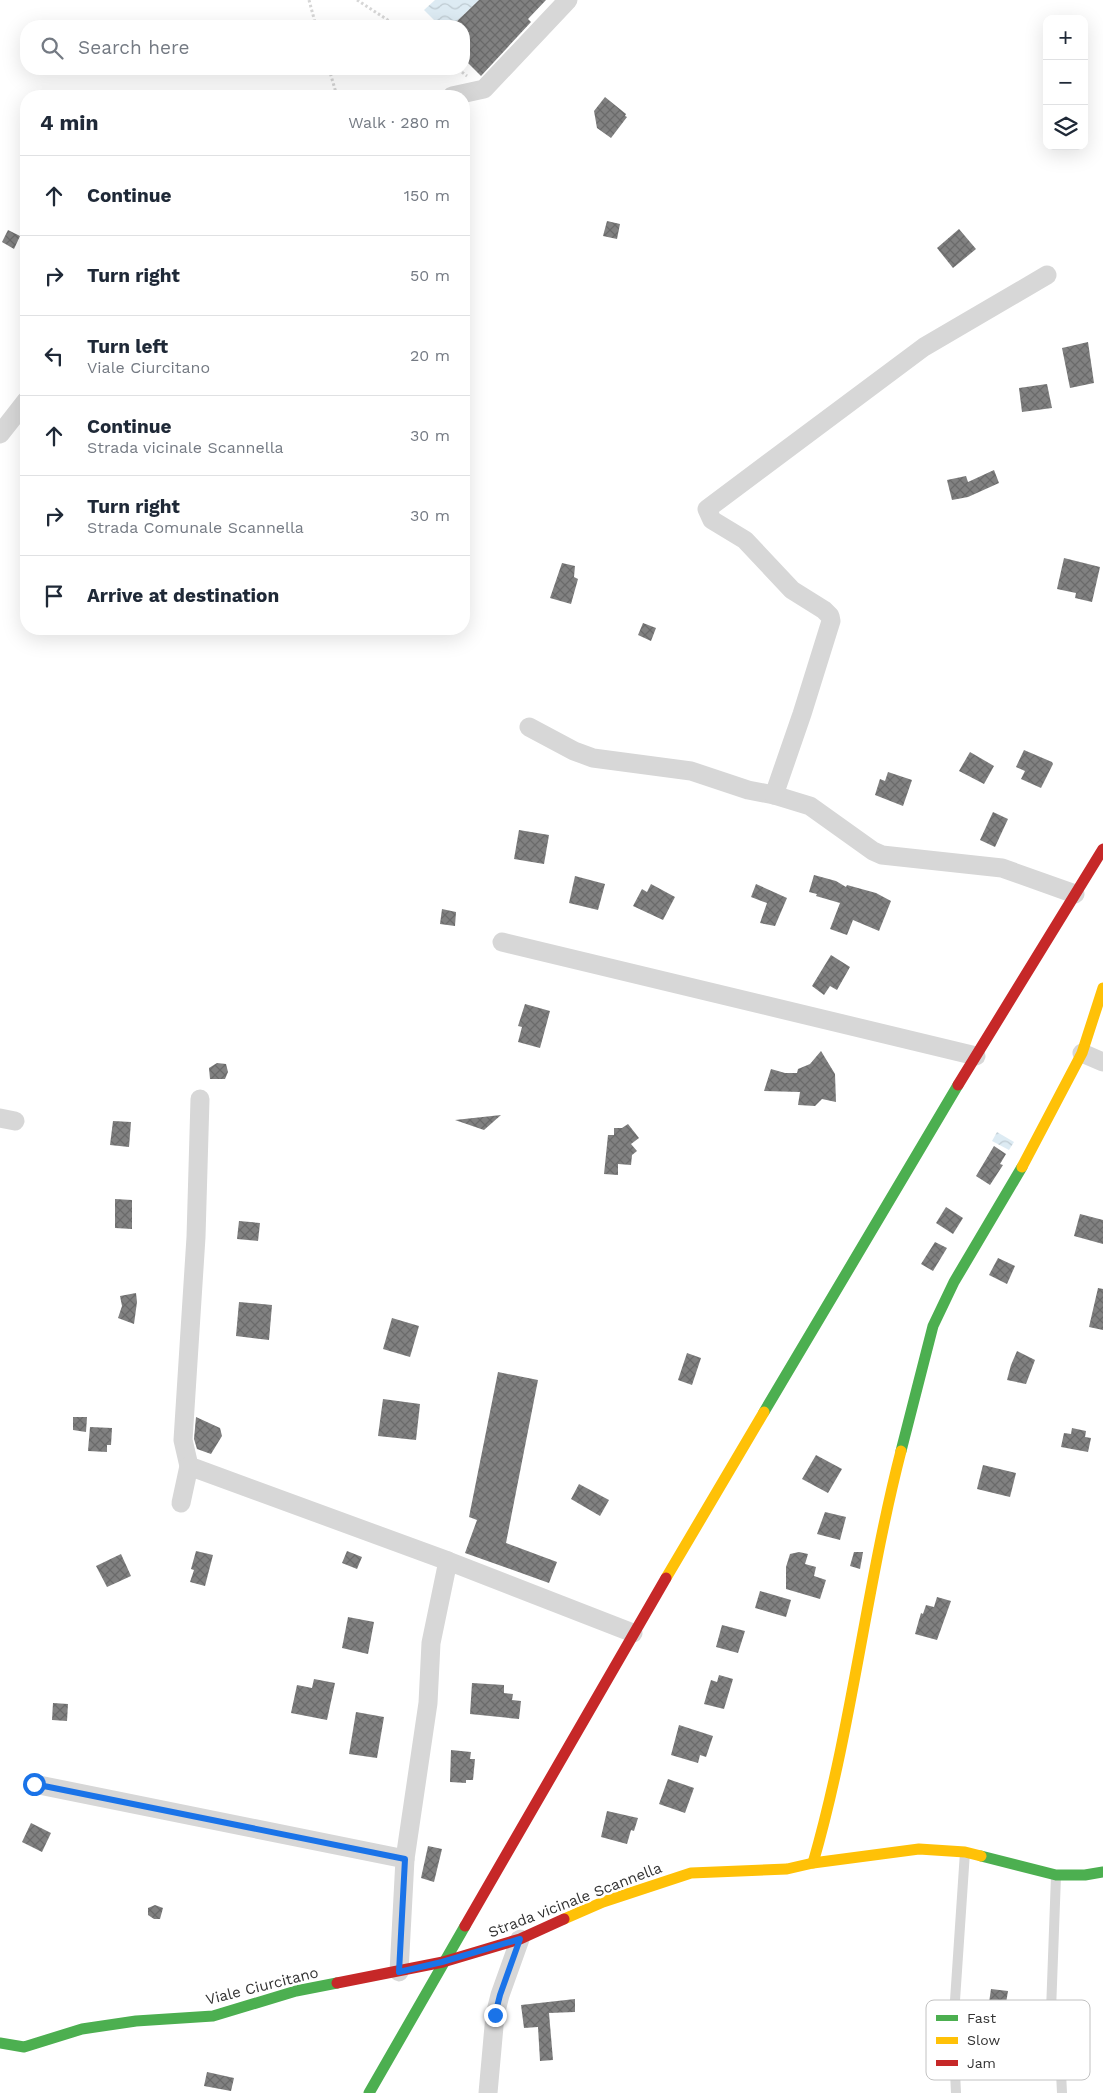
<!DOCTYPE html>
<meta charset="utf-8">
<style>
body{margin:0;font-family:"Work Sans",sans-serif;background:#f6f6f7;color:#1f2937}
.controls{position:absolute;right:15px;top:15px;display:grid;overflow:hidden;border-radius:10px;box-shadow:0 5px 20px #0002}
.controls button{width:45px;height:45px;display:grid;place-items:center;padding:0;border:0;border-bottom:1px solid #e0e1e3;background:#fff;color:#1f2937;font:25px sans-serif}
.stop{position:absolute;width:15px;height:15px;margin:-11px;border:4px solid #1a73e8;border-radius:50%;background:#fff}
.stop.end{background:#1a73e8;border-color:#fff;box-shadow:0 1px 5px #0008}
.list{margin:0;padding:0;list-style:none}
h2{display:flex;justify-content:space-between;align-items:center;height:65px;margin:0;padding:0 20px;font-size:21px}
h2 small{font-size:16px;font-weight:400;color:#747a83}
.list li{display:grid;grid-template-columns:32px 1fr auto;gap:15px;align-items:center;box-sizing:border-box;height:80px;padding:0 20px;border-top:1px solid #e0e1e3}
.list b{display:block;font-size:19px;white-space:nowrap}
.list p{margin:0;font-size:16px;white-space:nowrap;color:#747a83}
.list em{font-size:16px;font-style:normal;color:#747a83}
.icon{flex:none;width:28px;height:28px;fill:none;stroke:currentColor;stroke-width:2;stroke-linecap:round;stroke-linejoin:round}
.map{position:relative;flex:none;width:1103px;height:2093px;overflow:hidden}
.search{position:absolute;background:#fff;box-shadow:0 5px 20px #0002;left:20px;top:20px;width:450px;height:55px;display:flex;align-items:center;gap:12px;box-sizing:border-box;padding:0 18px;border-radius:20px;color:#747a83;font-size:19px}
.panel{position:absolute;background:#fff;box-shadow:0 5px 20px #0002;left:20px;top:90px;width:450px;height:545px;border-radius:20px}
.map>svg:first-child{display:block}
</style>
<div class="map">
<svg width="1103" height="2093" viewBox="0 0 1103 2093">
<defs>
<pattern id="water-waves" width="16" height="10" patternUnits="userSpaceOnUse" patternTransform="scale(1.25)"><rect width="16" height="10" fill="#ddebf3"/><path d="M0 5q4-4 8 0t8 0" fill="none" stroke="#becad1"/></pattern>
<pattern id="building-cross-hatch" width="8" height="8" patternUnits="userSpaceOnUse" patternTransform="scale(1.25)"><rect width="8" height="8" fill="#818181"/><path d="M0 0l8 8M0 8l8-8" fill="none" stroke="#6a6a6a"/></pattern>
</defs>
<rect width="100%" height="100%" fill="#fff"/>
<!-- water -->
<g fill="url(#water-waves)">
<polygon points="435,0 479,0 452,26 440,26 424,10"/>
<polygon points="997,1132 1014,1142 1009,1150 992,1141"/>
</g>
<!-- building -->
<g fill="url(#building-cross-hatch)">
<polygon points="479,0 546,0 528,19 531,22 481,76 464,59 464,26 452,26"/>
<polygon points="605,97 626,114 625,116 627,117 611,138 597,128 594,111"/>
<polygon points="607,221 620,224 617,239 603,236"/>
<polygon points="959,229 976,249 953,268 937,248"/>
<polygon points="8,230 20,236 14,249 2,242"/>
<polygon points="1088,342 1094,383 1070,388 1062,348"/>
<polygon points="1047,384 1052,408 1022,412 1019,388"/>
<polygon points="994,470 999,483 968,497 952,500 947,480 966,476 968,482"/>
<polygon points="1064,558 1100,567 1092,602 1075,598 1076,593 1057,589"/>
<polygon points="562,563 575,566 574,577 578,579 571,604 550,598"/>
<polygon points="643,623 656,628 651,641 638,635"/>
<polygon points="1024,750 1052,762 1053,764 1041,788 1021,779 1025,771 1016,767"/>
<polygon points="970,752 994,766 984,784 959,771"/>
<polygon points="888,772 912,780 903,806 875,795 880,779 885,781"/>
<polygon points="993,812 1008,819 995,847 980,840"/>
<polygon points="519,830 549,835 544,864 514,859"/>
<polygon points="814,875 836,881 846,887 847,885 876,893 891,901 879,931 853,920 847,935 830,929 840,903 816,896 817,894 809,892"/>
<polygon points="575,876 605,884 598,910 569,903"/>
<polygon points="651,884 675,897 663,920 633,906 642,889 647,892"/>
<polygon points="756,884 787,898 775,926 760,923 767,903 751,897"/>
<polygon points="442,909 456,912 455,926 440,924"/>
<polygon points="831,955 850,967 837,990 830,986 824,995 812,986"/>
<polygon points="525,1004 550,1011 540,1048 518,1042 522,1027 518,1026"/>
<polygon points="821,1051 835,1074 836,1102 822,1099 815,1106 798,1105 800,1092 764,1091 771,1069 785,1073 797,1073 798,1069 810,1064"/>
<polygon points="217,1063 226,1064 228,1072 225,1079 210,1079 209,1068"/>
<polygon points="501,1115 484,1130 455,1120"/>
<polygon points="113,1121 131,1122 129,1147 110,1145"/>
<polygon points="628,1124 639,1138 631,1144 637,1151 632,1155 631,1165 618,1164 618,1175 604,1174 608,1135 614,1135 614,1128 622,1128"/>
<polygon points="994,1146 1006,1154 1000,1164 1003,1165 990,1185 976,1176"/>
<polygon points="115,1199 132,1200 132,1229 115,1228"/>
<polygon points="946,1207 963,1218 953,1234 936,1223"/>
<polygon points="1080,1214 1103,1220 1103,1244 1074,1236"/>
<polygon points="239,1221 260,1223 258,1241 237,1239"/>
<polygon points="935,1242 947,1248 933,1271 921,1264"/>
<polygon points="998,1258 1015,1266 1007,1284 989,1275"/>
<polygon points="1098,1288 1103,1289 1103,1330 1089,1327"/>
<polygon points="136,1293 137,1302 134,1324 118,1318 122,1306 120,1296"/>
<polygon points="239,1302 272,1305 269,1340 236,1336"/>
<polygon points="392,1318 419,1326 410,1357 383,1349"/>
<polygon points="1017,1351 1035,1360 1026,1384 1007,1380 1011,1365"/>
<polygon points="687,1353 701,1358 692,1385 678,1380"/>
<polygon points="498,1372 538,1380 506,1543 557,1562 549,1583 465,1553 477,1520 469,1517"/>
<polygon points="383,1399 420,1404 416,1440 378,1436"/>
<polygon points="73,1417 87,1417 86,1432 73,1430"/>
<polygon points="196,1417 220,1428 222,1436 211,1454 197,1449 194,1439"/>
<polygon points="90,1427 112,1428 111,1445 107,1445 107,1452 88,1451"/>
<polygon points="1072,1428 1086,1431 1085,1437 1091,1438 1088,1452 1061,1447 1064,1433 1071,1434"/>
<polygon points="816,1455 842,1469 828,1493 802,1479"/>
<polygon points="983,1465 1016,1473 1010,1497 977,1489"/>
<polygon points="579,1484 609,1500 600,1516 571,1499"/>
<polygon points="825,1512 846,1517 840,1540 817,1534"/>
<polygon points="196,1551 213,1555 205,1586 190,1582 194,1570 191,1569"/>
<polygon points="347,1551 362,1557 357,1569 342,1563"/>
<polygon points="799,1552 808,1554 805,1564 816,1567 814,1576 826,1580 820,1599 786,1589 786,1567 790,1554"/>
<polygon points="854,1552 863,1552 860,1569 850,1566"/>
<polygon points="121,1554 131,1576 107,1587 96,1566"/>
<polygon points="760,1591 791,1600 786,1617 755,1608"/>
<polygon points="937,1597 951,1601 937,1640 915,1634 921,1613 923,1614 926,1605 934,1607"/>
<polygon points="348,1617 374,1622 368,1654 342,1648"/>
<polygon points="722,1625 745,1631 738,1653 716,1647"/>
<polygon points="719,1675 733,1679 724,1709 704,1704 711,1680 717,1682"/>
<polygon points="314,1679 335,1683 327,1720 291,1713 297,1685 312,1688"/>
<polygon points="472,1683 504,1685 504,1693 513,1694 512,1700 521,1701 519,1719 470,1714"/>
<polygon points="53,1703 68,1704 67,1721 52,1720"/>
<polygon points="356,1712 384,1717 377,1758 349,1754"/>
<polygon points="679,1725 713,1736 706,1757 700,1755 698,1763 671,1755"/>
<polygon points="451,1750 471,1752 470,1759 475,1759 473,1780 466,1780 466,1783 450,1782"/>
<polygon points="668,1779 694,1788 685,1813 659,1804"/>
<polygon points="607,1811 638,1818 634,1831 631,1830 627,1844 601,1837"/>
<polygon points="31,1823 51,1833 42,1852 22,1842"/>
<polygon points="428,1846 442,1849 434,1882 421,1878"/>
<polygon points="155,1905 163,1908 160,1919 154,1919 148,1915 148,1908"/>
<polygon points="991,1989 1008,1991 1001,2033 985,2030"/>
<polygon points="575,1999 575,2012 549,2013 553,2060 540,2061 538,2027 524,2028 521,2005"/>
<polygon points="207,2072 234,2078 231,2091 204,2086"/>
</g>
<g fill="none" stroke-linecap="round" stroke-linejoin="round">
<!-- path -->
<g stroke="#d6d6d6" stroke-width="3" stroke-dasharray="2.5 2.5" stroke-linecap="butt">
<polyline points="309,0 316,26"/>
<polyline points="357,0 397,26"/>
<polyline points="329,69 337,96"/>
<polyline points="458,69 467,76"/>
</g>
<!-- lane -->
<g stroke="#d7d7d7" stroke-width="10">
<polyline points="1056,1876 1050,2038 1060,2052 1062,2093"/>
<polyline points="956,2093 953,2030 965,1852"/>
</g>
<!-- street -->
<g stroke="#d7d7d7" stroke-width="19">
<polyline points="452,96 484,89 568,0"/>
<polyline points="0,434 26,401"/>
<polyline points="529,727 574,751 593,758 691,771 748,790 774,795 810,806 873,851 882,855 1002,868 1075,894"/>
<polyline points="774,795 802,714 831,621 830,616 824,610 792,590 745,540 712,520 707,509 924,347 1047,275"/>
<polyline points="502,942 976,1056"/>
<polyline points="1082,1053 1103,1062"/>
<polyline points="200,1099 196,1237 183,1440 189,1466 448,1561"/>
<polyline points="0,1118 15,1121"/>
<polyline points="181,1503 189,1466"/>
<polyline points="34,1784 405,1859 399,1972"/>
<polyline points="405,1859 428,1703 431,1643 448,1561 633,1633"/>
<polyline points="488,2093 495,2015 500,1995 520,1939"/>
</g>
<!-- fast -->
<g stroke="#4caf50" stroke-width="11">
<polyline points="764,1412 958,1085"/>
<polyline points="901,1451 933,1326 954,1282 1022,1167"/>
<polyline points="981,1856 1056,1875 1085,1875 1103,1872"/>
<polyline points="0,2043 24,2047 82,2029 136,2021 213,2016 296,1991 337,1983"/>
<polyline points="369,2093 465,1926"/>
</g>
<!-- slow -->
<g stroke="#ffc107" stroke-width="11">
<polyline points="1022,1167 1082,1053 1103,988"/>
<polyline points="666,1578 764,1412"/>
<path d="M813,1863C852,1728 866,1587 901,1451"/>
<polyline points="564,1919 603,1902 691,1873 787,1869 813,1863 919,1849 965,1852 981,1856"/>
</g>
<!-- jam -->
<g stroke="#c62828" stroke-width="11">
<polyline points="958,1085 1103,849"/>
<polyline points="465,1926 666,1578"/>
<polyline points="337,1983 443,1962 520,1939 564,1919"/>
</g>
</g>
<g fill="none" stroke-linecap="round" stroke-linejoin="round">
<!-- route -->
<polyline stroke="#1a73e8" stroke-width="6" points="34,1784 405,1859 399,1972 442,1962 520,1939 500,1995 495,2015"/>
</g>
<g text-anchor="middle" stroke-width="5" stroke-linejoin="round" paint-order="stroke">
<!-- street labels -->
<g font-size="15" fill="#333" stroke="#fff">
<text transform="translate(575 1900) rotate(-21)" y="5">Strada vicinale Scannella</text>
<text transform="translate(262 1986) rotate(-14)" y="5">Viale Ciurcitano</text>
</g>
</g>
<!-- legend -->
<rect x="926" y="2000" width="164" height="80" rx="8" fill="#fff" stroke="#c2c2c2" stroke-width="1"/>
<rect x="936" y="2015" width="22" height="6" fill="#4caf50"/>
<rect x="936" y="2037" width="22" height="7" fill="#ffc107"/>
<rect x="936" y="2060" width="22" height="6" fill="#c62828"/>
<g font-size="14" fill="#333">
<text x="967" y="2023">Fast</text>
<text x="967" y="2045">Slow</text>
<text x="967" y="2068">Jam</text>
</g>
</svg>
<div class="controls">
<button>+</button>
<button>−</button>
<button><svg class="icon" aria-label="layers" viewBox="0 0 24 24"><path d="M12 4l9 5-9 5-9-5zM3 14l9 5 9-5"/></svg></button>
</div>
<div class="stop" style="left:34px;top:1784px"></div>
<div class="stop end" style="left:495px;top:2015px"></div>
<div class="search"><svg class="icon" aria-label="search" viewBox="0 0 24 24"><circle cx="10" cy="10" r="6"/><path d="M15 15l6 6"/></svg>Search here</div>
<section class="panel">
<h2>4 min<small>Walk · 280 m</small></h2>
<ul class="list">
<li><svg class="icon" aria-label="ahead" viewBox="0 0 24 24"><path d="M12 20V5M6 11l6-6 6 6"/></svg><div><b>Continue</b></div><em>150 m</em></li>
<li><svg class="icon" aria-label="right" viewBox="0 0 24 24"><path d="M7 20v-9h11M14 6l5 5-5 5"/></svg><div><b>Turn right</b></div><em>50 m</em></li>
<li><svg class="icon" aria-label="left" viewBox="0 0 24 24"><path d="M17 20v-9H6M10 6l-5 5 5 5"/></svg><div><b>Turn left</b><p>Viale Ciurcitano</p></div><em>20 m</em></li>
<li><svg class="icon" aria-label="ahead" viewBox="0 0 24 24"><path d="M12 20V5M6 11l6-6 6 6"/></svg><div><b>Continue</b><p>Strada vicinale Scannella</p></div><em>30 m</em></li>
<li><svg class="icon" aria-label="right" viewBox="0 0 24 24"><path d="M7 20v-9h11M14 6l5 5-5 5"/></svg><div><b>Turn right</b><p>Strada Comunale Scannella</p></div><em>30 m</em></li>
<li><svg class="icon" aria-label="arrive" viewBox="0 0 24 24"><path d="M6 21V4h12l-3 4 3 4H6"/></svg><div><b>Arrive at destination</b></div></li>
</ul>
</section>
</div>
